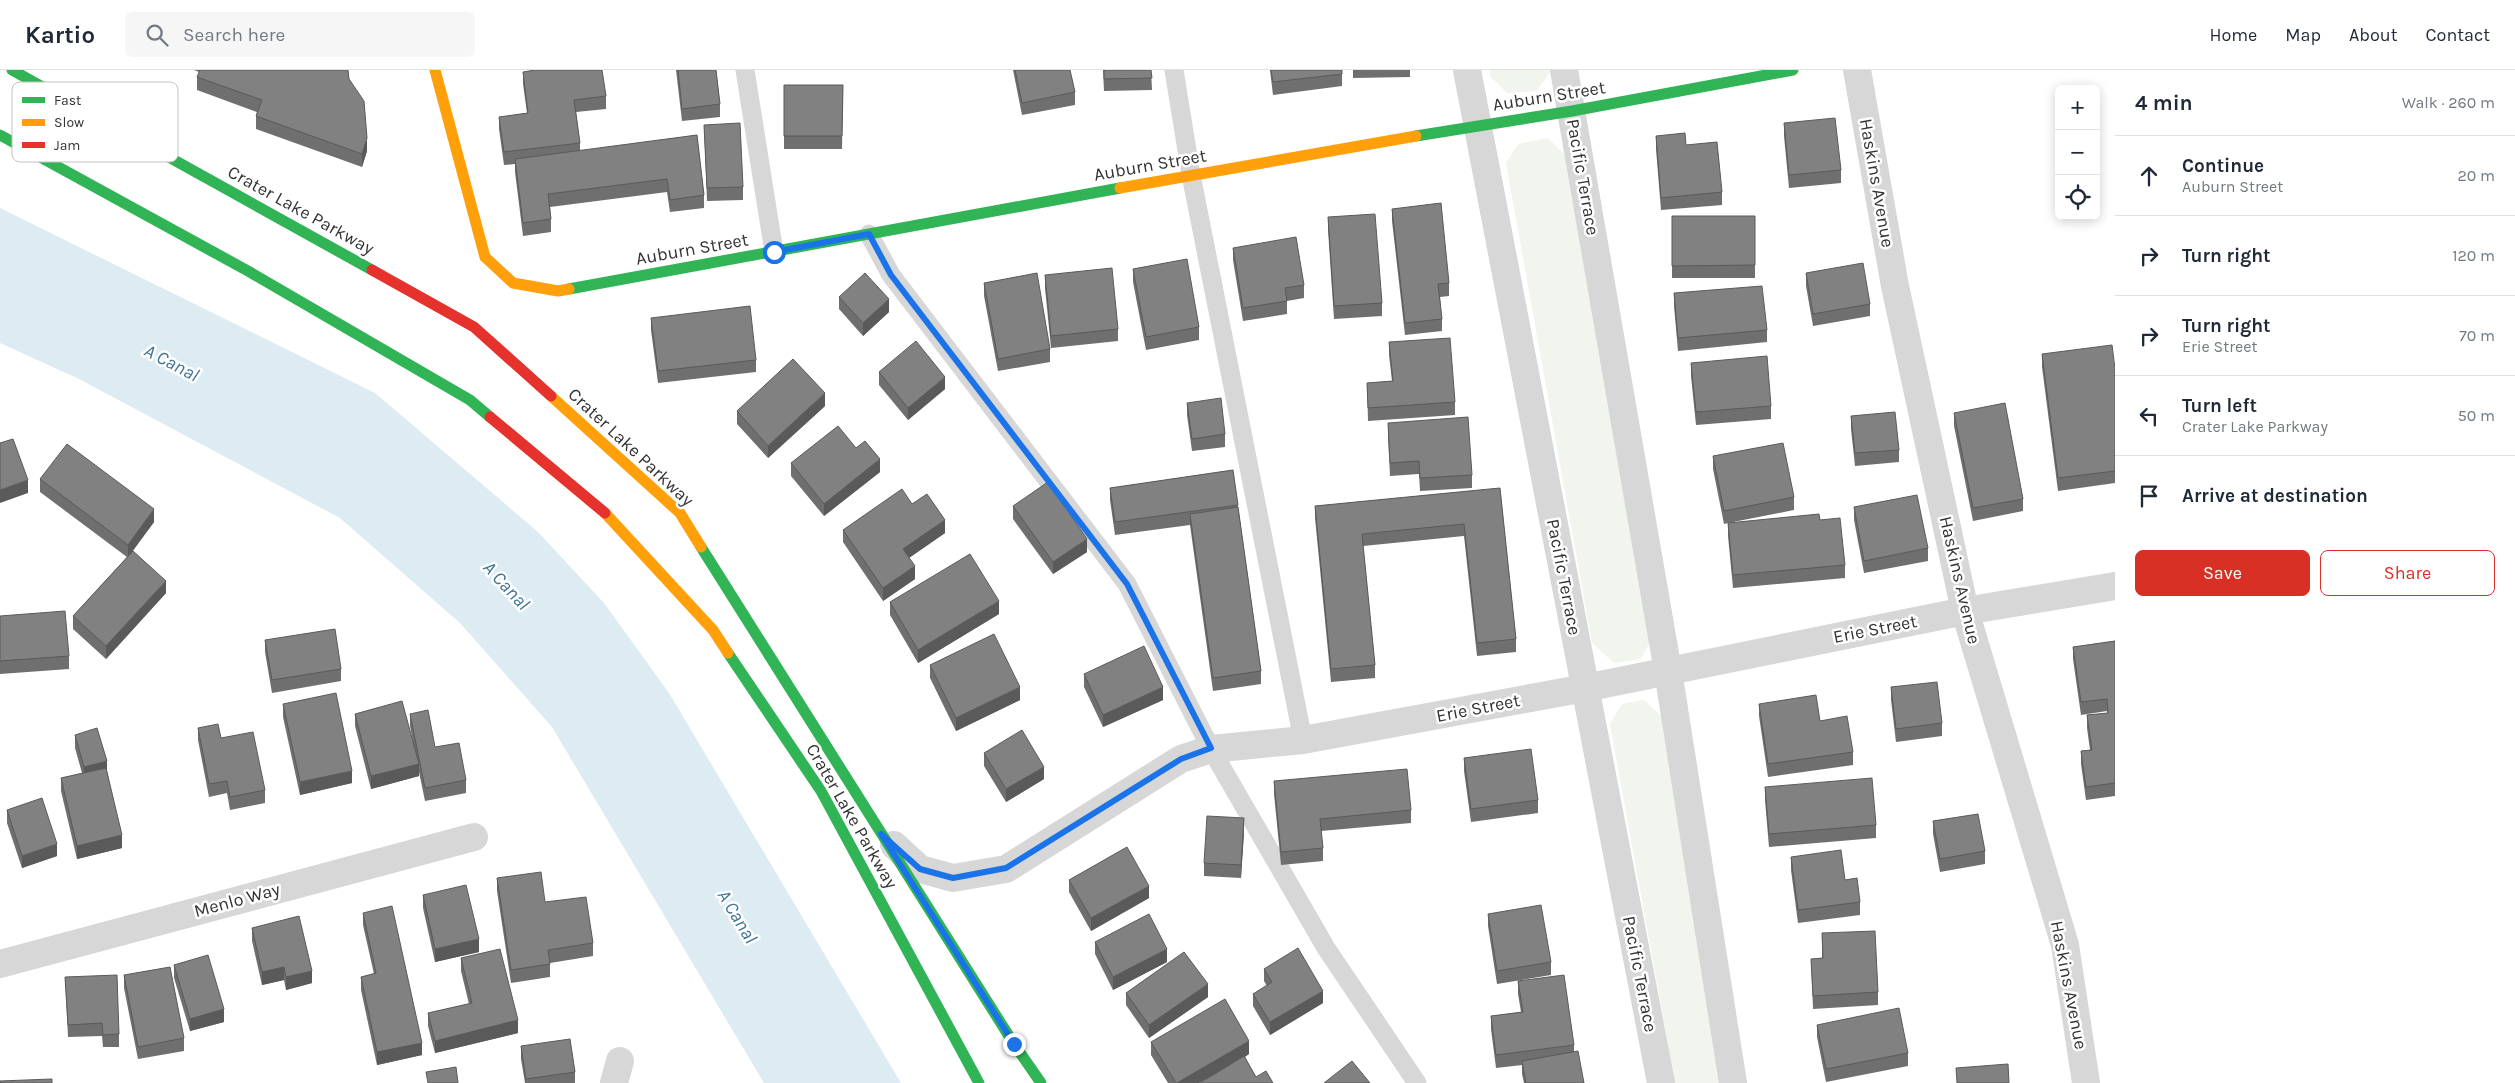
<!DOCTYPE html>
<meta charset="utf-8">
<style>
body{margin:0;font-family:Karla,sans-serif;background:#f6f6f7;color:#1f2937}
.controls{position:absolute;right:15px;top:15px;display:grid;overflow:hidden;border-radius:8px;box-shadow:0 2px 12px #0003}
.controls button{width:45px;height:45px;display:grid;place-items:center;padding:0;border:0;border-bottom:1px solid #e0e1e3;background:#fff;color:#1f2937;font:25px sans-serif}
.stop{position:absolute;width:15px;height:15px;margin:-11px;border:4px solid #1a73e8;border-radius:50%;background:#fff}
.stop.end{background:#1a73e8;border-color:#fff;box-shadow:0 1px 5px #0008}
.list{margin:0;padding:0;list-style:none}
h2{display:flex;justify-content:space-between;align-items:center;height:65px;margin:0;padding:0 20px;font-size:21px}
h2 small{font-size:16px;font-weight:400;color:#747a83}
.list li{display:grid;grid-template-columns:32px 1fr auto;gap:15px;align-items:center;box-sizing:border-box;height:80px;padding:0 20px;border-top:1px solid #e0e1e3}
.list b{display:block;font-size:19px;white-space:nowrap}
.list p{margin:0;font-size:16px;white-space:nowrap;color:#747a83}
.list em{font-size:16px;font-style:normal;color:#747a83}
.actions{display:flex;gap:10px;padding:15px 20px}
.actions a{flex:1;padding:11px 0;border:1px solid #d93025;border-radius:8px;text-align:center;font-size:18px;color:#d93025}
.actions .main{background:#d93025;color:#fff}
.icon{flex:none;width:28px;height:28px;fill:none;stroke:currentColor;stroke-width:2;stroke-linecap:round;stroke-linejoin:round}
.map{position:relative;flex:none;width:2115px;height:1013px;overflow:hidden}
header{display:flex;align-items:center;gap:30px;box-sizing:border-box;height:70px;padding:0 25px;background:#fff;border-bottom:1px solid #e0e1e3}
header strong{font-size:24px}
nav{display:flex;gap:28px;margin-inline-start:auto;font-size:18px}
.search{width:350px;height:45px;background:#f6f6f7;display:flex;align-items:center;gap:12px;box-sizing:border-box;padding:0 18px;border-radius:8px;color:#747a83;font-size:19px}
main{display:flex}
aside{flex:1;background:#fff}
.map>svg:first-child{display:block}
</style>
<header>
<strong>Kartio</strong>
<div class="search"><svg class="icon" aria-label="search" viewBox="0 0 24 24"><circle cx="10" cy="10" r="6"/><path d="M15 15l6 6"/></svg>Search here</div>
<nav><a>Home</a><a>Map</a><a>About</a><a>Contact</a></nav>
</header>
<main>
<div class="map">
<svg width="2115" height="1013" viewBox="0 0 2115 1013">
<rect width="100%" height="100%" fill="#fff"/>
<!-- green -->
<g fill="#f1f5ed">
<polygon points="1489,0 1550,0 1550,2 1537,21 1507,23 1490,6"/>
<polygon points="1548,68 1565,85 1653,566 1641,589 1614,593 1592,573 1506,93 1518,74"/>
<polygon points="1644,630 1661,646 1728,1013 1675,1013 1610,654 1622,634"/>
</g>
<!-- water -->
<polygon fill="#ddebf3" points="0,138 375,323 538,462 604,533 669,623 901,1013 764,1013 552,657 460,553 340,448 79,309 0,273"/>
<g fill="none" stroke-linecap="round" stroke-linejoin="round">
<!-- lane -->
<g stroke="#d7d7d7" stroke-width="19">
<polyline points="745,0 774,182"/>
<polyline points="1174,0 1191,105 1303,670"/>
<polyline points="869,164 891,205 1127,514 1211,679 1326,878 1417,1013"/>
</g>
<!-- street -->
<g stroke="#d7d7d7" stroke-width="28">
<polyline points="1467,0 1661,1013"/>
<polyline points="1564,0 1668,601 1733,1013"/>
<polyline points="1857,0 1895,216 1965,541 2065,875 2086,1013"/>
<polyline points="894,775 920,799 953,808 1006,799 1181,689 1211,679 1303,670 1585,618 1965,541 2115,516"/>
<polyline points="0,894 474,767"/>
<polyline points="614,1013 620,991"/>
</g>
<!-- fast -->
<g stroke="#30b455" stroke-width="11">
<polyline points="12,0 372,200"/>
<polyline points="0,65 248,201 470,330 490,347"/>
<polyline points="1416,66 1572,41 1793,0"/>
<polyline points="569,219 1120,118"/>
<polyline points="701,477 1014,974 1041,1013"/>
<polyline points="728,583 821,721 979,1013"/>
</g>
<!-- slow -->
<g stroke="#ff9f0a" stroke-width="11">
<polyline points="435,0 485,187 513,213 558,221 569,219"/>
<polyline points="1120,118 1416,66"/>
<polyline points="551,326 680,443 701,477"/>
<polyline points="605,443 713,560 728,583"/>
</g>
<!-- jam -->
<g stroke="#e5322d" stroke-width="11">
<polyline points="372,200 474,257 551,326"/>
<polyline points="490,347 605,443"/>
</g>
</g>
<!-- wall -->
<g fill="#6f6f6f">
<polygon points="194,0 348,0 349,9 367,81 362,97 256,59 256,46 257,42 197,20 197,7 199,2"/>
<polygon points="676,0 716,0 720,34 720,47 682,51"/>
<polygon points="1013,0 1070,0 1075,22 1075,35 1022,45"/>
<polygon points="1103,0 1151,0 1152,20 1104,21"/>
<polygon points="1270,0 1342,0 1342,16 1273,25"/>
<polygon points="1353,0 1410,0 1410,7 1353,8"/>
<polygon points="523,2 606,26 606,39 576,42 580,73 580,81 697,65 704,125 704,138 670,142 667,122 550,137 551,149 551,162 523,166 515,102 515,94 504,95 499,59 499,47 527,43 523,14"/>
<polygon points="784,15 843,15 842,79 784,79"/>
<polygon points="1784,53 1841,100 1841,113 1789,118 1784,66"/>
<polygon points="704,55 743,117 743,130 707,131"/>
<polygon points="1656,66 1686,75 1722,122 1722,135 1661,140 1656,79"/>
<polygon points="1392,139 1449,213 1449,226 1440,227 1442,249 1442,261 1405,265 1392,151"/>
<rect x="1672" y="146" width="83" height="62"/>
<polygon points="1328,147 1382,233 1382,246 1334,249 1328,160"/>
<polygon points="1233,178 1304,215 1304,228 1287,231 1287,244 1243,251 1233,190"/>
<polygon points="1133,199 1199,257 1199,270 1146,280 1133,212"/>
<polygon points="1806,203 1870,234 1870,246 1813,256 1806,216"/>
<polygon points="1045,205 1118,259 1118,271 1051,278 1045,218"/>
<polygon points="984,213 1050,279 1050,292 998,301 984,226"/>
<polygon points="1674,223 1767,260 1767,272 1678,281 1674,236"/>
<polygon points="839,227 889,242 863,266 839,239"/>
<polygon points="651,248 756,290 756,302 658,313 651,260"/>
<polygon points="1389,272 1455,332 1455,345 1368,351 1367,313 1392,311 1389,285"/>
<polygon points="2042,284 2115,299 2115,413 2058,421 2042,297"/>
<polygon points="1691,293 1771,336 1771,349 1696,355 1691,306"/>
<polygon points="879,302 945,319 908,350 879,315"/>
<polygon points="1187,333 1225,364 1225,377 1192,381 1187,345"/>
<polygon points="825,336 768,388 737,354 737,341"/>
<polygon points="1954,343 2023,429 2023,441 1973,451 1954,356"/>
<polygon points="1851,346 1899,380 1899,392 1855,396 1851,359"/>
<polygon points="1388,353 1472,405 1472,418 1420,421 1419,404 1390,406 1388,366"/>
<polygon points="856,378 880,402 824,446 791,406 791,393"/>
<polygon points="1713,386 1794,427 1794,440 1728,453 1820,450 1845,495 1845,508 1733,518 1728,466 1728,453 1724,454 1713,399"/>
<polygon points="1233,400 1261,601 1261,614 1213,621 1190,455 1115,465 1110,430 1110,418"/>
<polygon points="40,409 154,452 132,482 166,523 106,589 73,559 73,546 127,487 40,422"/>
<polygon points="1500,418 1516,569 1516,582 1477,586 1464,466 1363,476 1375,595 1375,608 1331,612 1315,448 1315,436"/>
<polygon points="912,434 945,463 909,488 915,509 883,531 843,472 843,460"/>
<polygon points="1013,436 1087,482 1053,504 1013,449"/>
<polygon points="1854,437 1928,478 1928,491 1864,503 1854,450"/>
<polygon points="890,532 999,544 918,593 890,545"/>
<polygon points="0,546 69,586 69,599 0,604"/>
<polygon points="265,570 341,599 341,611 272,623 265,582"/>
<polygon points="2115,571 2115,726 2086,730 2081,694 2081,681 2090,680 2087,658 2087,645 2107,643 2107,641 2081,645 2073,589 2073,577"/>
<polygon points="930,595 1020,630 956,661 930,608"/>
<polygon points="1084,604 1163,630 1103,657 1084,617"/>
<polygon points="1891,617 1942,653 1942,666 1896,672 1891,630"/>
<polygon points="283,634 352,713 300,725 283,647"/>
<polygon points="1759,634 1820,651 1853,682 1853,695 1768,707 1759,646"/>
<polygon points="355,644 413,672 410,656 410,644 435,677 466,710 466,723 425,731 419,702 419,706 371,719 355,656"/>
<polygon points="198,658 221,668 265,720 265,733 230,740 227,723 209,727 198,670"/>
<polygon points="75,665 107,701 122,778 77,789 61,721 61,708 82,703 75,678"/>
<polygon points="984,683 1044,709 1006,732 984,696"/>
<polygon points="1464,688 1538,730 1538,743 1471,752 1464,701"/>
<polygon points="1274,711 1411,740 1411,753 1321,761 1323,778 1323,791 1281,795 1274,724"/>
<polygon points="1765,717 1876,755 1876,768 1769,777 1765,730"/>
<polygon points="7,740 57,786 22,798 7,753"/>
<polygon points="1933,751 1985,781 1985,794 1940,802 1933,764"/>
<polygon points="1244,761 1241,808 1204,806 1204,793"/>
<polygon points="1791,787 1845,810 1860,832 1860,845 1798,853 1791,800"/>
<polygon points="497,808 545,832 593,873 593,886 550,893 550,907 511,913 497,821"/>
<polygon points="1069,810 1149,828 1091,861 1069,822"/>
<polygon points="423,825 479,882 435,892 423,838"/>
<polygon points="363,843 422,985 377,995 361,920 361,907 374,904 363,855"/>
<polygon points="1488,844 1551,892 1551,905 1497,914 1488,856"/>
<polygon points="252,858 312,913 286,920 284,910 262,915 252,871"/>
<polygon points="1822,863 1878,922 1878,935 1813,939 1811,889 1822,888"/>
<polygon points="1095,872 1167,892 1113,920 1095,884"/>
<polygon points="461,888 518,963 435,983 428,956 428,943 469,934 461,901"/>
<polygon points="174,895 224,952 190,961 174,908"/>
<polygon points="1264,899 1323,933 1270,965 1253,936 1253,924 1267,916 1264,911"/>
<polygon points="124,905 184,968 184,981 138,989 124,918"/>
<polygon points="65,907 119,964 119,977 103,977 102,966 68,967"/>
<polygon points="1518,911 1574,975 1574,981 1584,1013 1524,1013 1522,1004 1522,995 1496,998 1491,959 1491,946 1521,942 1518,924"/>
<polygon points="1126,923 1208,927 1149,968 1126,935"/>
<polygon points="1817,955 1908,983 1908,996 1826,1012 1817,967"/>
<polygon points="1151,972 1249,984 1245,987 1256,1007 1273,1013 1223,999 1199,1013 1168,1013 1151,985"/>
<polygon points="521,976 575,1002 575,1013 525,1013 521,989"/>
</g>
<!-- shaded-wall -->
<g fill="#5a5a5a">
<polygon points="367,68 367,81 362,97 362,84"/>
<polygon points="889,229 889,242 863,266 863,253"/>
<polygon points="945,307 945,319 908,350 908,338"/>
<polygon points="825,323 825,336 768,388 768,376"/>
<polygon points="880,389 880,402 824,446 824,434"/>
<polygon points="28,410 28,423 0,433 0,420"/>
<polygon points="154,439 154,452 128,487 128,475"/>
<polygon points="945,450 945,463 903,492 903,479"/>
<polygon points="1087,469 1087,482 1053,504 1053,492"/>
<polygon points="915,496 915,509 883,531 883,518"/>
<polygon points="166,511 166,523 106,589 106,576"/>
<polygon points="999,531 999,544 918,593 918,580"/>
<polygon points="1020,617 1020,630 956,661 956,648"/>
<polygon points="1163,617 1163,630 1103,657 1103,645"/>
<polygon points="107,691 107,703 84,710 84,697"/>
<polygon points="419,694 419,706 371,719 371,706"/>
<polygon points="1044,697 1044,709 1006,732 1006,719"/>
<polygon points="352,701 352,713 300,725 300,712"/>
<polygon points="1244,748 1244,761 1241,808 1241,795"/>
<polygon points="122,765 122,778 77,789 77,776"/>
<polygon points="57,774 57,786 22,798 22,786"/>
<polygon points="1149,816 1149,828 1091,861 1091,848"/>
<polygon points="479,869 479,882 435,892 435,879"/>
<polygon points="1167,879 1167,892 1113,920 1113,907"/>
<polygon points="284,897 284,910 262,915 262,902"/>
<polygon points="312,901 312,913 286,920 286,907"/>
<polygon points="1208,914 1208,927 1149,968 1149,955"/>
<polygon points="1323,921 1323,933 1270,965 1270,952"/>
<polygon points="224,939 224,952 190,961 190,949"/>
<polygon points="518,950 518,963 435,983 435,971"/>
<polygon points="1249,971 1249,984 1199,1013 1177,1013"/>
<polygon points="422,973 422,985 377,995 377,982"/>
</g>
<!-- building -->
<g fill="#818181" stroke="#5a5a5a">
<polygon points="200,0 348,0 349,9 364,31 367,68 362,84 256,46 262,30 197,7"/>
<polygon points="535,0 602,0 606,26 574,30 580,73 504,82 499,47 528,43 523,2"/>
<polygon points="678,0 716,0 720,34 682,39"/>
<polygon points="1015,0 1070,0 1075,22 1022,33"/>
<polygon points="1104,0 1151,0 1152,8 1104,9"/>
<polygon points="1271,0 1342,0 1342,4 1273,12"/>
<polygon points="784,15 843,15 842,66 784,66"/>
<polygon points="1835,48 1841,100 1789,105 1784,53"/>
<polygon points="740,53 743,117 707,118 704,55"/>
<polygon points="1685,63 1686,75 1717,72 1722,122 1661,128 1656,66"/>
<polygon points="697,65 704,125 670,130 667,109 548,124 551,149 523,153 515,89"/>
<polygon points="1441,133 1449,213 1438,214 1442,249 1405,253 1392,139"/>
<polygon points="1375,144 1382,233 1334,236 1328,147"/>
<polygon points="1672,146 1755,146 1755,195 1672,196"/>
<polygon points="1296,167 1304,215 1285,218 1287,231 1243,238 1233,178"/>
<polygon points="1187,189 1199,257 1146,267 1133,199"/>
<polygon points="1863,193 1870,234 1813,244 1806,203"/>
<polygon points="1112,198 1118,259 1051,266 1045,205"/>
<polygon points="865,203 889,229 863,253 839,227"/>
<polygon points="1037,203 1050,279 998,289 984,213"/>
<polygon points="1762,216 1767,260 1678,268 1674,223"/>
<polygon points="750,236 756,290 658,301 651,248"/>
<polygon points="1450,268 1455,332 1368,338 1367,313 1393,311 1389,272"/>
<polygon points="916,271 945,307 908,338 879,302"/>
<polygon points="2112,275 2115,299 2115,401 2058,408 2042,284"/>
<polygon points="1767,286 1771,336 1696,342 1691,293"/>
<polygon points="793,289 825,323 768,376 737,341"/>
<polygon points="1221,328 1225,364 1192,369 1187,333"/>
<polygon points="2005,333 2023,429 1973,438 1954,343"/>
<polygon points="1895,342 1899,380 1855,383 1851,346"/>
<polygon points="1468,347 1472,405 1420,408 1419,391 1390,393 1388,353"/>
<polygon points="838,356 856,378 865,371 880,389 824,434 791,393"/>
<polygon points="13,369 28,410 0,420 0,373"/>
<polygon points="1783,373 1794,427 1724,441 1713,386"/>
<polygon points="67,374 154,439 128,475 40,409"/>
<polygon points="1233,400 1238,435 1115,452 1110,418"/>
<polygon points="1048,412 1087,469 1053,492 1013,436"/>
<polygon points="1500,418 1516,569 1477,573 1464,454 1362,464 1375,595 1331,599 1315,436"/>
<polygon points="902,419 912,434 927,424 945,450 903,479 915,496 883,518 843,460"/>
<polygon points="1917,425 1928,478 1864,491 1854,437"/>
<polygon points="1238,437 1261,601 1213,608 1190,444"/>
<polygon points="1819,444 1820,450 1840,448 1845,495 1733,505 1728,453"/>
<polygon points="133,481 166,511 106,576 73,546"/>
<polygon points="970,484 999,531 918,580 890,532"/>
<polygon points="65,541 69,586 0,591 0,546"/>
<polygon points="335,559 341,599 272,610 265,570"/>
<polygon points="994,564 1020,617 956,648 930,595"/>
<polygon points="2115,571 2115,713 2086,717 2081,681 2092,680 2087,645 2108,643 2107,629 2081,632 2073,577"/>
<polygon points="1144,576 1163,617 1103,645 1084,604"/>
<polygon points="1937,612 1942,653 1896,659 1891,617"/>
<polygon points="336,623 352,701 300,712 283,634"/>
<polygon points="1816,625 1820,651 1847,646 1853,682 1768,694 1759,634"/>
<polygon points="402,631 419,694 371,706 355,644"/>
<polygon points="428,640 435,677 459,673 466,710 425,718 410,644"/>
<polygon points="218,654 221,668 253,662 265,720 230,727 227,711 209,714 198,658"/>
<polygon points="97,658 107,691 84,697 75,665"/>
<polygon points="1022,660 1044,697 1006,719 984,683"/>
<polygon points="1531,679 1538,730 1471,739 1464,688"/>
<polygon points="106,698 122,765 77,776 61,708"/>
<polygon points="1407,699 1411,740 1320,749 1323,778 1281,782 1274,711"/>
<polygon points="1872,708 1876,755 1769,764 1765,717"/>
<polygon points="42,728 57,774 22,786 7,740"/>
<polygon points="1978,744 1985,781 1940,789 1933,751"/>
<polygon points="1207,746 1244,748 1241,795 1204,793"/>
<polygon points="1127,777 1149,816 1091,848 1069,810"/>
<polygon points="1841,780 1845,810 1857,808 1860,832 1798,840 1791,787"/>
<polygon points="541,802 545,832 586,827 593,873 548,880 550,894 511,900 497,808"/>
<polygon points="466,815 479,869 435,879 423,825"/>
<polygon points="1541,835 1551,892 1497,901 1488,844"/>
<polygon points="392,836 422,973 377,982 361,907 376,903 363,843"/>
<polygon points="1149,844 1167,879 1113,907 1095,872"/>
<polygon points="299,846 312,901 286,907 284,897 262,902 252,858"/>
<polygon points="1875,861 1878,922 1813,926 1811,889 1823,888 1822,863"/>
<polygon points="1298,878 1323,921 1270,952 1253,924 1272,912 1264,899"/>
<polygon points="500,879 518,950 435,971 428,943 472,933 461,888"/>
<polygon points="1184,882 1208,914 1149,955 1126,923"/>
<polygon points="208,885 224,939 190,949 174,895"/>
<polygon points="170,897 184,968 138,977 124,905"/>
<polygon points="117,905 119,964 103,965 102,953 68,955 65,907"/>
<polygon points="1564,905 1574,975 1496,985 1491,946 1523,942 1518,911"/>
<polygon points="1225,929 1249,971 1177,1013 1176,1013 1151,972"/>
<polygon points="1899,938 1908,983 1826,999 1817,955"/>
<polygon points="570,969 575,1002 526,1009 521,976"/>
<polygon points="1578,981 1584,1013 1526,1013 1522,991"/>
<polygon points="1244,986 1256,1007 1266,1001 1273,1013 1200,1013"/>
<polygon points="1352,991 1370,1013 1324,1013"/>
<polygon points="2008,994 2009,1013 1957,1013 1956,998"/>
<polygon points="456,997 458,1013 428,1013 426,1002"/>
<polygon points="52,1009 52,1013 0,1013 0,1011"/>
</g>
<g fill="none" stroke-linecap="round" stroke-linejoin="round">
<!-- route -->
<polyline stroke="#1a73e8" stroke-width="6" points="774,182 869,164 891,205 1127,514 1211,678 1181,689 1006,798 953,808 920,799 881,764 1014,974"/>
</g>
<g text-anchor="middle" stroke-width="5" stroke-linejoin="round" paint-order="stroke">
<!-- street labels -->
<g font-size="18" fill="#333" stroke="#fff">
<text transform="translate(1549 26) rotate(-9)" y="6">Auburn Street</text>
<text transform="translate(1150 95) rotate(-10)" y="6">Auburn Street</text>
<text transform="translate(1583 107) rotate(80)" y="6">Pacific Terrace</text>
<text transform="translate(1877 113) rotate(80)" y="6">Haskins Avenue</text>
<text transform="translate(301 140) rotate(29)" y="6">Crater Lake Parkway</text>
<text transform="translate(692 179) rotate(-10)" y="6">Auburn Street</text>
<text transform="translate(631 377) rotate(43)" y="6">Crater Lake Parkway</text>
<text transform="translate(1564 507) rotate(79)" y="6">Pacific Terrace</text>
<text transform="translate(1960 510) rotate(77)" y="6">Haskins Avenue</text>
<text transform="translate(1875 559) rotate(-11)" y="6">Erie Street</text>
<text transform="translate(1478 638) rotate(-11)" y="6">Erie Street</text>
<text transform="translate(852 746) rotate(60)" y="6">Crater Lake Parkway</text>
<text transform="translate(237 830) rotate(-15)" y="6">Menlo Way</text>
<text transform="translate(1640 904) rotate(79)" y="6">Pacific Terrace</text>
<text transform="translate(2069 915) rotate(79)" y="6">Haskins Avenue</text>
</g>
<!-- water labels -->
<g font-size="19" font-style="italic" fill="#3f7597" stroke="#fff">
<text transform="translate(172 292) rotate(28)" y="7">A Canal</text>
<text transform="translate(507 515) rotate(47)" y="7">A Canal</text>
<text transform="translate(738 846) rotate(59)" y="7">A Canal</text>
</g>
</g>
<!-- legend -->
<rect x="12" y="12" width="166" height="80" rx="8" fill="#fff" stroke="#c2c2c2" stroke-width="1"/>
<rect x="22" y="27" width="23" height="6" fill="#30b455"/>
<rect x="22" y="49" width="23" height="7" fill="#ff9f0a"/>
<rect x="22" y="72" width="23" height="6" fill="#e5322d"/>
<g font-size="14" fill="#333">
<text x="54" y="35">Fast</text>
<text x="54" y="57">Slow</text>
<text x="54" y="80">Jam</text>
</g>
</svg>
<div class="controls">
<button>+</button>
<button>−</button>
<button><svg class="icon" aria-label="locate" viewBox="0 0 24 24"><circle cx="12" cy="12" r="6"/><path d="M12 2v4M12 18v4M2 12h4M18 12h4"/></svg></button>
</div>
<div class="stop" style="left:774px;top:182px"></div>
<div class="stop end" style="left:1014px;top:974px"></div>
</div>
<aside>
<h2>4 min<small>Walk · 260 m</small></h2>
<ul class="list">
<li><svg class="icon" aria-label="ahead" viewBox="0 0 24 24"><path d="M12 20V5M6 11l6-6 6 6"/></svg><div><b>Continue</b><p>Auburn Street</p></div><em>20 m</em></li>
<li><svg class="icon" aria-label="right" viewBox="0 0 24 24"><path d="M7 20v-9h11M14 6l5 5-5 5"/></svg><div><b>Turn right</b></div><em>120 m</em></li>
<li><svg class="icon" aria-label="right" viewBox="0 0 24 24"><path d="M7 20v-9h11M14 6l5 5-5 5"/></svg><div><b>Turn right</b><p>Erie Street</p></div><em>70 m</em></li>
<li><svg class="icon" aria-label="left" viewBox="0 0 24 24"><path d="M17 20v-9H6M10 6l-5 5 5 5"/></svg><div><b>Turn left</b><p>Crater Lake Parkway</p></div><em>50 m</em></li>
<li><svg class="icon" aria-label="arrive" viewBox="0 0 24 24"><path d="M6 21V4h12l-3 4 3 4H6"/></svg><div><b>Arrive at destination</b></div></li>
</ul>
<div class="actions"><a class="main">Save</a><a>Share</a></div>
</aside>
</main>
